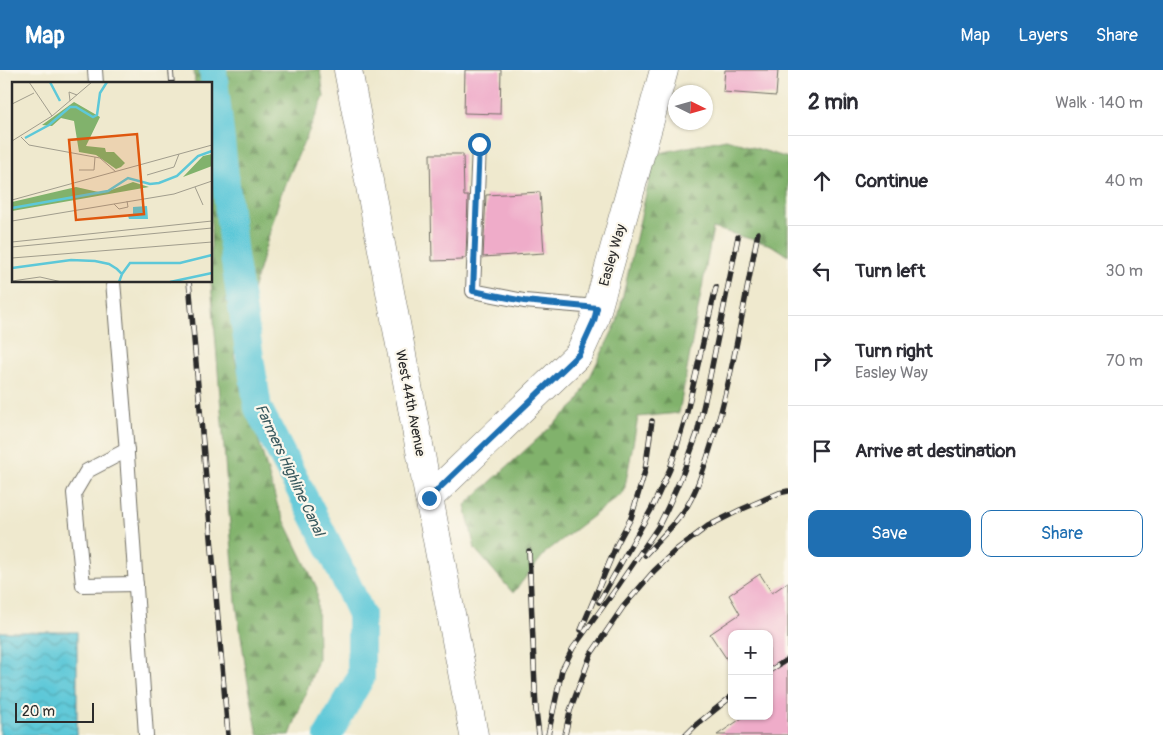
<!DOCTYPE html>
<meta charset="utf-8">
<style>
body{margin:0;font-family:Pangolin,sans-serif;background:#f2f2f3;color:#2b2b33}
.controls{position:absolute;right:15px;bottom:15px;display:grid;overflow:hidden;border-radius:10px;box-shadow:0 1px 4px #0004}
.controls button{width:45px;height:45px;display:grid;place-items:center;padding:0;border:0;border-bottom:1px solid #e1e1e2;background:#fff;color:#2b2b33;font:25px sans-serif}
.compass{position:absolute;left:668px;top:15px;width:45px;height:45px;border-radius:50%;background:#fff;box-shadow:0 1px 4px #0004;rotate:95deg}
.scale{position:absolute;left:15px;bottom:12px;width:79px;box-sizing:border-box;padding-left:5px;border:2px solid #2b2b2b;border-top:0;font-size:14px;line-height:18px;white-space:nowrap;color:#2b2b2b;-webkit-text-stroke:4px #fbf7ec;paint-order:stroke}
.stop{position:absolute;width:15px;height:15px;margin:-11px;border:4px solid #1f6fb2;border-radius:50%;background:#fff}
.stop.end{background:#1f6fb2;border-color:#fff;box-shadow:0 1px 5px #0008}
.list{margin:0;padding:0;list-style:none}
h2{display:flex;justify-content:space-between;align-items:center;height:65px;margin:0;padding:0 20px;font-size:21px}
h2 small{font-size:16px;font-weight:400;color:#7c7c81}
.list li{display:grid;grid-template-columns:32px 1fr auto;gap:15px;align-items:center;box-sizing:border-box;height:90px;padding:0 20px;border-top:1px solid #e1e1e2}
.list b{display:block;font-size:19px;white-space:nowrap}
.list p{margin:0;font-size:16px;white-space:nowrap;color:#7c7c81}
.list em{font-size:16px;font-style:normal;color:#7c7c81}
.actions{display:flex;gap:10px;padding:15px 20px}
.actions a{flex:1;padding:11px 0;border:1px solid #1f6fb2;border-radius:10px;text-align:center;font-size:18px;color:#1f6fb2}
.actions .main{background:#1f6fb2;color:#fff}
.icon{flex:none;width:28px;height:28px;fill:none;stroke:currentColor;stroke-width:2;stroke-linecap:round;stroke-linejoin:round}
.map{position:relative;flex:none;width:788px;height:665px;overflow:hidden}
header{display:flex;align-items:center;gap:30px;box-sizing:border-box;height:70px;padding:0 25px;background:#1f6fb2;color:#fff}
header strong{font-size:24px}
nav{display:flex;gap:28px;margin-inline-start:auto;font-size:18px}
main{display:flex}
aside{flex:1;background:#fff}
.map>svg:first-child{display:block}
</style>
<header>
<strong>Map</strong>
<nav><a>Map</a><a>Layers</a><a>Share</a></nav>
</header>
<main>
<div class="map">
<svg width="788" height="665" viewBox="0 0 788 665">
<defs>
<pattern id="forest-firs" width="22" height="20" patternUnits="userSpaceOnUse" patternTransform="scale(1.25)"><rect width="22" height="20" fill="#81b26c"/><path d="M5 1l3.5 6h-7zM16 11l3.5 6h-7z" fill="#6a9159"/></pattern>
<pattern id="water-waves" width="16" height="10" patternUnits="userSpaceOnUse" patternTransform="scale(1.25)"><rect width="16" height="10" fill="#5dc8d8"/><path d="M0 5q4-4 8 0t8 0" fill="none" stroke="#4da3af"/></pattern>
</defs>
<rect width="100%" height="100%" fill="#fbf7ec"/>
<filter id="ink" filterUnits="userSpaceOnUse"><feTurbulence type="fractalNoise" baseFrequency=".02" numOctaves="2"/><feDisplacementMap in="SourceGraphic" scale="10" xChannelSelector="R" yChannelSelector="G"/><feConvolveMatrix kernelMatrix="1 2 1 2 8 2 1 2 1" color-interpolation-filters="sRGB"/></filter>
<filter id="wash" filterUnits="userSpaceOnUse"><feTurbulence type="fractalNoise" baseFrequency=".0096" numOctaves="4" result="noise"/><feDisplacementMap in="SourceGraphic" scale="20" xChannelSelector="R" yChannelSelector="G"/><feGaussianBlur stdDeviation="1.12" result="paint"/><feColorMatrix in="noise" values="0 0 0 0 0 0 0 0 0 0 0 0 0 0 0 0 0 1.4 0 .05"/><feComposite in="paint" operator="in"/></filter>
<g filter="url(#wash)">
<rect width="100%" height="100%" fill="#efe9ce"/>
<!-- forest -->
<g fill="url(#forest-firs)" stroke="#566e4c">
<polygon points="194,0 320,0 324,27 281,124 234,285 278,437 317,518 318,590 290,665 258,665 247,607 236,532 211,211 211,14 195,14"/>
<polygon points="726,69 788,88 788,186 771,175 713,158 679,343 638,347 624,422 546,482 513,523 475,479 465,435 577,333 617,252 655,84"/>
</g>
<!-- water -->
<rect fill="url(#water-waves)" stroke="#447a82" x="0" y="562" width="77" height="103"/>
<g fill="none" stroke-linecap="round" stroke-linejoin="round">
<!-- canal -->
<polyline stroke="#5dc8d8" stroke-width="28" points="213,0 234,186 258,338 334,486 361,544 361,607 328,665"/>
</g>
<g id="blocks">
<!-- building -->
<g fill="#efacc9">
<polygon points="465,0 501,0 500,44 464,43"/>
<polygon points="725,0 778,0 776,26 723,22"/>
<polygon points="430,84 463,84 464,126 468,126 466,188 462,188 463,190 432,191"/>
<polygon points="540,122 544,183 483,187 486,125"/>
<polygon points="760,504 772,523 788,512 788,665 717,665 745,646 769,646 769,564 732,564 732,597 710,564 740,544 729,525"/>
</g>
</g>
</g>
<g filter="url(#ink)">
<use href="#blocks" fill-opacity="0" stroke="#706e64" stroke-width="1"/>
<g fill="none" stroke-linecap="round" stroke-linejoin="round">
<!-- service casing -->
<g stroke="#706e64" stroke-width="16">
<g id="service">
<polyline points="95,0 96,14"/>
<polyline points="479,75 473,221 524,231 597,237"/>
<polyline points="113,211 126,370 146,665"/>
<polyline points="127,380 87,401 74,423 83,515 136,514"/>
</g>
</g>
<!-- minor casing -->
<g stroke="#706e64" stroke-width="29">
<polyline id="minor" points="429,428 579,284 594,251 664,0"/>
</g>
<!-- tertiary casing -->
<g stroke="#706e64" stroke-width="29">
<polyline id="tertiary" points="348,0 474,665"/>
</g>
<!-- service -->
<use href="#service" stroke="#fff" stroke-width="14"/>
<!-- minor -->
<use href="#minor" stroke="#fff" stroke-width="28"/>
<!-- tertiary -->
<use href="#tertiary" stroke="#fff" stroke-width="28"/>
<!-- rail casing -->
<g stroke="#2b2b2b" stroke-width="5.5">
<g id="rail">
<polyline points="171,0 172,14"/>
<polyline points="189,211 228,665"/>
<polyline points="529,481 536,640 539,665"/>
<path d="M645,485C661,467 681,450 691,429C699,414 705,395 710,379C733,309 743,235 758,163"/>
<polyline points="599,532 652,438 670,399 686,346 716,217"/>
<polyline points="581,560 617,474 631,448 645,401 652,351"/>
<polyline points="769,601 788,589"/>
<polyline points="548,665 562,600 573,578 618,516 658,457 667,439 683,403 697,364 707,321 738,167"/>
<polyline points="565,665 570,641 591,584 623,537 654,501 676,480 708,456 740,440 779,423 788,421"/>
<polyline points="686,665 696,655 732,626"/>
</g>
</g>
<!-- rail -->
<use href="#rail" stroke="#fbf7ec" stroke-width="4" stroke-dasharray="11" stroke-linecap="butt"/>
</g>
</g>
<g fill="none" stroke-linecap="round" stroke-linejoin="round" filter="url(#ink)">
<!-- route -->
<polyline stroke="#1f6fb2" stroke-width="6" points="429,428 579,284 594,251 597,238 524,231 473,221 479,74"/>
</g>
<g text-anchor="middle" stroke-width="4.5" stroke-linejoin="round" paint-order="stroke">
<!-- street labels -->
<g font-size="14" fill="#2b2b2b" stroke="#fbf7ec">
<text transform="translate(612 185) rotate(-74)" y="5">Easley Way</text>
<text transform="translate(411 333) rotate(79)" y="5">West 44th Avenue</text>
</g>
<!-- water labels -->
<g font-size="15" font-style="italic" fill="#3a5a5f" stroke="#fbf7ec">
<text transform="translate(290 400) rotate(65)" y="5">Farmers Highline Canal</text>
</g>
</g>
<!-- overview -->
<g transform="translate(12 12)">
<rect width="200" height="200" fill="#efe9ce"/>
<path d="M62,20L88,35L74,64L93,66L94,70H102L113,81L109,85L104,87L84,73L67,70L62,39L49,36L40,44L30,43ZM200,72V84L171,95L191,74ZM121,100L137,105L0,129V120L64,105L91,111Z" fill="#81b26c"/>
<path d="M135,124L136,137H117L116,134H121V125Z" fill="#5dc8d8"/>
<path fill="none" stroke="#5dc8d8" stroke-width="2.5" d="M38,0L48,19M13,56L37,43L58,25H64L81,35L85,33L88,11L95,0M0,126L96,109L116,96L138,102L147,101L165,94L186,74L200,69M0,186L59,178L83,179L97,182L105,187L110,192L107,200M110,192L118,181H168L200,173M158,200L200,191"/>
<path fill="none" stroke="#a19d8d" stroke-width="1" d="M17,0L40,34M58,19L57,10L65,13M0,22L22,11M9,55L17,63L88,76L104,90M0,59L40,34L80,0M67,88H82L83,75M135,93L162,85L167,72M183,105L191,123M0,118L200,63M102,122L107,127L116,125L115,119M0,139L162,112L200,99M0,160L200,139M0,165L200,146M0,176L200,160M0,199L28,195L50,200"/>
<path fill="#df570e" fill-opacity="0.15" stroke="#df570e" stroke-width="2.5" d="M125,52L132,132L64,138L57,58Z"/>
<rect width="200" height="200" fill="none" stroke="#2b2b2b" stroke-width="2.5"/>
</g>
</svg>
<div class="controls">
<button>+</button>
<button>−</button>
</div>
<svg class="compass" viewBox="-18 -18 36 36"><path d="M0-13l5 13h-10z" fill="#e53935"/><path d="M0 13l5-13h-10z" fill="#7c7c81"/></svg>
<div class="scale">20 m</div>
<div class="stop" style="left:479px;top:74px"></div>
<div class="stop end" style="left:429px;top:428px"></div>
</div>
<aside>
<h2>2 min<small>Walk · 140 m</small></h2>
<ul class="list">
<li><svg class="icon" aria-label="ahead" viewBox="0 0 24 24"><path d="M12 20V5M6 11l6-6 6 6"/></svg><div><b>Continue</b></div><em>40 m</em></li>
<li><svg class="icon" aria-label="left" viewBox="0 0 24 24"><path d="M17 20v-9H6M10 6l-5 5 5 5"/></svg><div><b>Turn left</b></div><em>30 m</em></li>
<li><svg class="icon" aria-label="right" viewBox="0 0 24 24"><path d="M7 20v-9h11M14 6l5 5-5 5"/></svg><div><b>Turn right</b><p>Easley Way</p></div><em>70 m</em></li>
<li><svg class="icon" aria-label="arrive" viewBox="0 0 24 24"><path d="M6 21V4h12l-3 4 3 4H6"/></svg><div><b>Arrive at destination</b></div></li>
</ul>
<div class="actions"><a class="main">Save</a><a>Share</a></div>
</aside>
</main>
